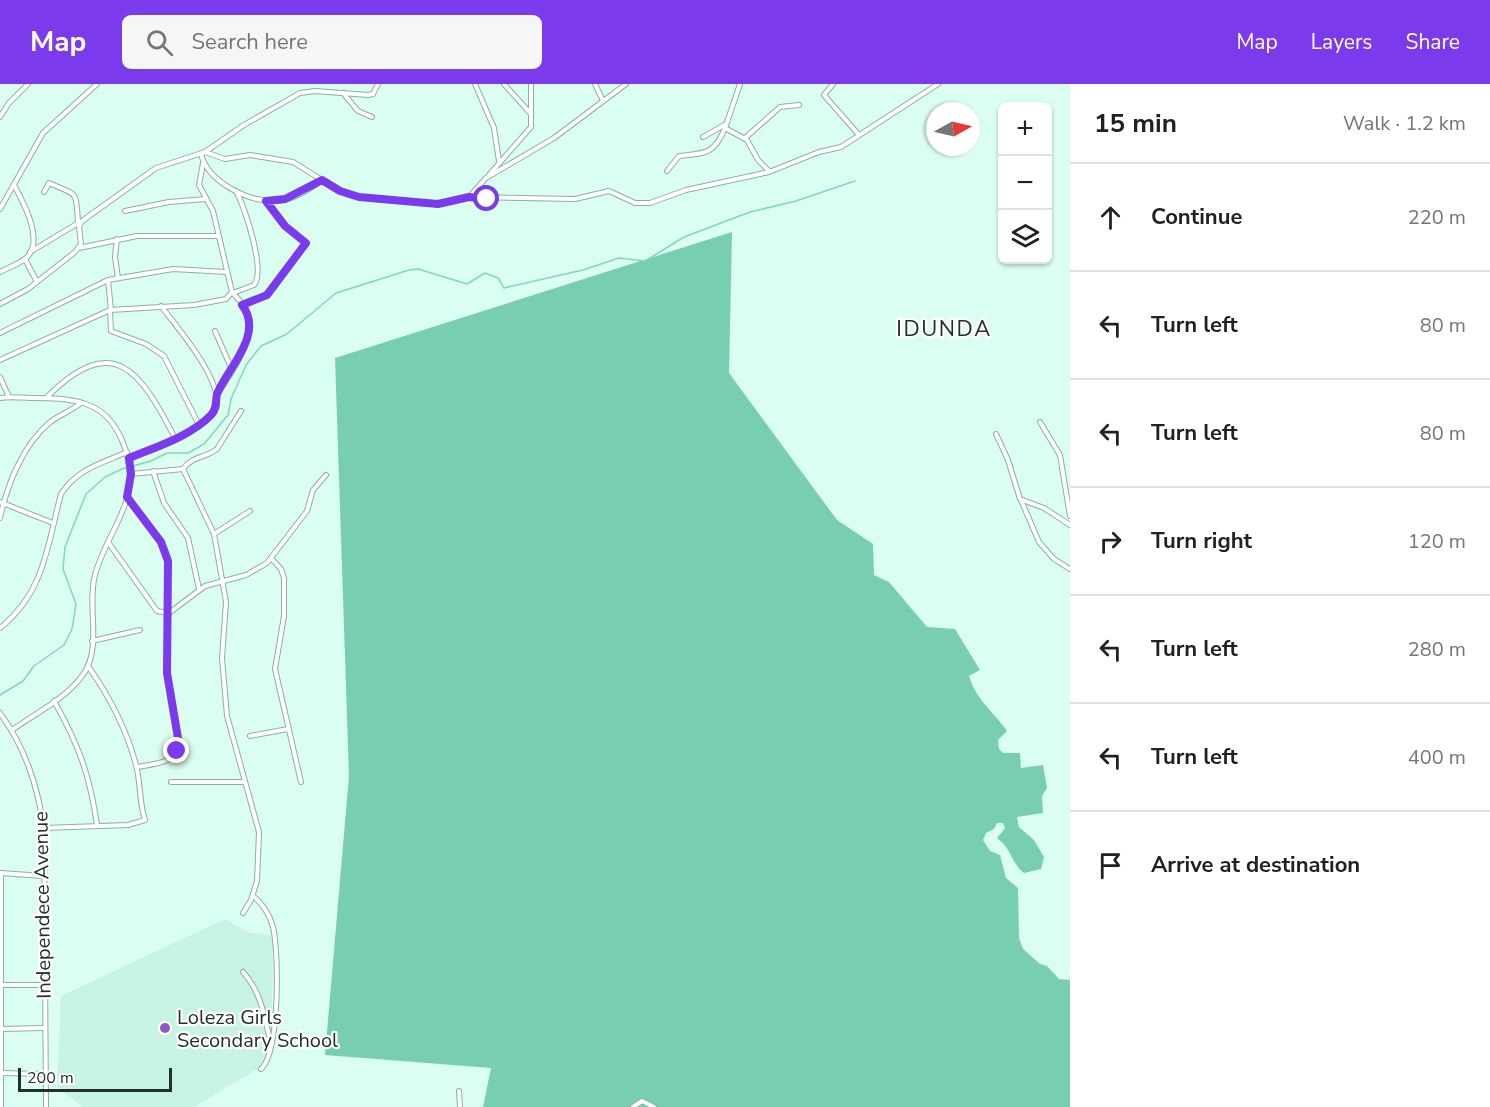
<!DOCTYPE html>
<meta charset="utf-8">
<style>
body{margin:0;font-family:"Nunito Sans",sans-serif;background:#f6f6f6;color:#202124}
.controls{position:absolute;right:18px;top:18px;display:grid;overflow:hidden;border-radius:9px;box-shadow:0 2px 4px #0004}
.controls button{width:54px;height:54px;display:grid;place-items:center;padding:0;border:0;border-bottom:2px solid #e0e0e0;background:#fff;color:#202124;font:30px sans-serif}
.compass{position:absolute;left:926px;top:18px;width:54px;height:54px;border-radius:50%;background:#fff;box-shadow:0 2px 4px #0004;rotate:82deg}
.scale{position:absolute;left:18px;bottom:15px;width:154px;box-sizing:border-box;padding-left:6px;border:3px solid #22302b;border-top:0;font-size:16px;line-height:21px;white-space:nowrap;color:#22302b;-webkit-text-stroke:4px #fff;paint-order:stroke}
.stop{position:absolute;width:18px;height:18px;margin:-14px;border:4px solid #7c3aed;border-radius:50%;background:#fff}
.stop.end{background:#7c3aed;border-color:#fff;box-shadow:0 2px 6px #0008}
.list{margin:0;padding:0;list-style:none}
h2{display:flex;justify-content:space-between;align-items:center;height:78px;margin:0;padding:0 24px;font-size:26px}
h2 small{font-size:20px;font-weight:400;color:#757577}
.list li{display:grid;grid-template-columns:39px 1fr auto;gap:18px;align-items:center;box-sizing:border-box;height:108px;padding:0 24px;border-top:2px solid #e0e0e0}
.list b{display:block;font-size:22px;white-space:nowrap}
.list em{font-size:20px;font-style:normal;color:#757577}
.icon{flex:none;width:33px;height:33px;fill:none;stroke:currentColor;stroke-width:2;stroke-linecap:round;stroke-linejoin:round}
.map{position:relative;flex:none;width:1070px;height:1023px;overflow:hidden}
header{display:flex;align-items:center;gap:36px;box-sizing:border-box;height:84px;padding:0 30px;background:#7c3aed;color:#fff}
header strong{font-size:28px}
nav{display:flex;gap:33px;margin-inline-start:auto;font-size:21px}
.search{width:420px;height:54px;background:#f6f6f6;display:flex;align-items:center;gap:15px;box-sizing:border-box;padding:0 21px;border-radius:9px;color:#757577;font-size:22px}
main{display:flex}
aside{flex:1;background:#fff}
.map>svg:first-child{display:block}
</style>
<header>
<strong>Map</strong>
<div class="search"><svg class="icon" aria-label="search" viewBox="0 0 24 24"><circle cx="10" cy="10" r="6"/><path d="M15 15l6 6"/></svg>Search here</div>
<nav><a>Map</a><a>Layers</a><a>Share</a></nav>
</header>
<main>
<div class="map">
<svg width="1070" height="1023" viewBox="0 0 1070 1023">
<rect width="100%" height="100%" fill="#dafef0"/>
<!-- built -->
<polygon fill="#c7f3e2" points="225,835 247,848 273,852 271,977 194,1023 83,1023 57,1003 61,912"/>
<!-- forest -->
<path fill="#78ceb0" d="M732,148L729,289L837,436L873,460L874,491L889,498L927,543L955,545L980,586L969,592C976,616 993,627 1007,647L998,656L999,665L1003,669H1020L1021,684L1043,681L1047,704L1042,712L1043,729L1017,733L1019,743L1034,756L1044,773L1041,785L1024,789C1011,779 1012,765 997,754L1005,744L1003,739H997L994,745L986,749L983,756L990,767L1000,771L1006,794L1018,804L1019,854L1023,865L1040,880L1047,882L1059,895L1070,896V1023H483L491,984L325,971L349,692L335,274Z"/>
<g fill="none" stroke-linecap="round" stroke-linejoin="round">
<!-- stream -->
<polyline stroke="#81d7b9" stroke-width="1.5" points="0,611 23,597 34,582 64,561 72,545 76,520 63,485 65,463 86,410 105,393 122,385 151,377 167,369 188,369 204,360 228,331 231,315 246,281 261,262 287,250 336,209 409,186 418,185 467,200 485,189 498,194 504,204 583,186 619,174 645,177 684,153 750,128 796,117 855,97"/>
<!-- street casing -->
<g stroke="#8cafa1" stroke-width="6">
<g id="street">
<polyline points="475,0 494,44 499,77"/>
<polyline points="504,0 531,30"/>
<polyline points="595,0 603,17"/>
<polyline points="740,0 725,44 747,56 758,76 769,87"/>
<polyline points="833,0 824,11 859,51"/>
<polyline points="343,9 358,27 372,33"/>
<polyline points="0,33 9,19 28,0"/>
<polyline points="703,53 726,40"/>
<polyline points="745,54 780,23 799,21"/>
<polyline points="205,68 225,75 250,71 293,78 322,96"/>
<path d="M201,70C208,98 248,118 276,117C291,117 310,105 322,96L340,107L359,113L438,120L469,113L486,94L554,54L626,0"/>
<path d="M667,87L679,72C705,69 714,71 725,44"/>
<polyline points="489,91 531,43 531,0"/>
<path d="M44,108L49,99C77,112 76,104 78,138"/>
<polyline points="469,113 575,115 609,107 635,119 650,119 686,106 769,88 819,68 841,63 938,0"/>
<polyline points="0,125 43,49 97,0"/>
<polyline points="125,127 169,118 206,115"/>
<polyline points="117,155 115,173 118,194"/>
<polyline points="79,164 137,152 218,152"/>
<polyline points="30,168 80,138"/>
<polyline points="25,175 36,196"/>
<path d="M0,188C8,184 18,180 25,175C46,158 23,118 14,101"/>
<polyline points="108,196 111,226"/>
<path d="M233,209L254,201C266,187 245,123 236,107"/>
<polyline points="0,220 28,205 75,168 81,160 79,143 82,137 156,84 205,68 244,41 300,9 315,7 368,11 373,10 378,0"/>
<polyline points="242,221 267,211 306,159 285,142 266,117"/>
<polyline points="110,226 111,247 146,260 164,272 199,341"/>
<polyline points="215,247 232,286"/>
<polyline points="0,249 108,196 173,185 227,188"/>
<polyline points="0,276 110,226 194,221 226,215 232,208 213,127 199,101 203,79"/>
<polyline points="0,293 9,313"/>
<path d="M217,310C232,288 257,255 246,227C244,220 236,213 232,208"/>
<path d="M47,313C114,246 141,288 175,354"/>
<path d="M0,314C11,312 21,314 32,314C50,314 68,314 86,320C121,332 135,379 128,411C121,439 102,463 95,491C87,521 101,558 86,586C71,612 36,629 12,646"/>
<polyline points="1040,338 1060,371 1070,432"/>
<polyline points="996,350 1008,376 1020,415 1044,424 1070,441"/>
<path d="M129,374C149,366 210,345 216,323C224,297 176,242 161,222"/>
<path d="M183,385C192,372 206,374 217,365L241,327"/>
<polyline points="153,387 164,419 188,454 199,505"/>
<polyline points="131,390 183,385 214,450 226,518 222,574 227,632 259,748 257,797 251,816 243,829"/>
<path d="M127,413L161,458L168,477L167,589L179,660C177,680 152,680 137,683"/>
<polyline points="1021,416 1039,458 1054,475 1070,485"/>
<polyline points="0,418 53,439"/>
<path d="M0,434C7,401 23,361 49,339C59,331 71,327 81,319"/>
<polyline points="214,450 250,427"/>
<polyline points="108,458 157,527 169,529 205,502 246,491 267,479 307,427 313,406 326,391"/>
<polyline points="271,474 281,485 284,494 284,532 275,585 301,698"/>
<path d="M0,544C45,508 47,462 61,410C77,385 100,380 127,368"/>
<polyline points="92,557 140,546"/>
<path d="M54,617C79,661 90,692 97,741"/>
<path d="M0,629C26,665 37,701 44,744L46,1023"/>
<polyline points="250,652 288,645"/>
<polyline points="171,698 244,698"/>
<path d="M44,744L128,741L145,736C139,719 141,699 136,681C127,646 109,612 88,582"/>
<polyline points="1,789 43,792"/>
<path d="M253,812C262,819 270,831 273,843C279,868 280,968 261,985"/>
<path d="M243,888C261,908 264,931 270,956"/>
<polyline points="0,901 43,901"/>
<polyline points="0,945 44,944"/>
<polyline points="1,989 44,990"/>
<polyline points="459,1007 460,1023"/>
<polyline points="1,1023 1,789"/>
<polyline points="633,1023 642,1017 654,1023"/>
</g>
</g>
<!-- street -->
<use href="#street" stroke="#fff" stroke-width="4"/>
</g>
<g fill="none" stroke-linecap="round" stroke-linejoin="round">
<!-- route -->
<path stroke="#7c3aed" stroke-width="8" d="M177,667L179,660L167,589L168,477L161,458L127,413L131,390L129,374C156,363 191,352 211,331C218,324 215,317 217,310C227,285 265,250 242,221L267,211L306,159L285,142L266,117L285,115L322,96L340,107L359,113L438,120L469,113L487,115"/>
</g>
<!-- markers -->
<circle fill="#9753c8" stroke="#fff" stroke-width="2" cx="165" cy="944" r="6"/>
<g text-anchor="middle" stroke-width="4.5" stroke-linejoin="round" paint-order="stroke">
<!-- street labels -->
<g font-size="20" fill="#22302b" stroke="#fff">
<text transform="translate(42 821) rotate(-91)" y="7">Independece Avenue</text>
</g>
<!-- poi labels -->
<g font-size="20" fill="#22302b" stroke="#fff" text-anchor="start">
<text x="177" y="940">Loleza Girls<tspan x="177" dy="23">Secondary School</tspan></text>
</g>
<!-- quarter labels -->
<g font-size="22" letter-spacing="1.5" fill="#22302b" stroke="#fff">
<text x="944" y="252">IDUNDA</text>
</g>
</g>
</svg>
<div class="controls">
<button>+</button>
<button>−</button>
<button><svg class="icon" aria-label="layers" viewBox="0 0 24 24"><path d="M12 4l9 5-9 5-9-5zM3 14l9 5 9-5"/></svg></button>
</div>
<svg class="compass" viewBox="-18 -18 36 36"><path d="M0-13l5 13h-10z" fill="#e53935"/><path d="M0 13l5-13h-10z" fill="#757577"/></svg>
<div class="scale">200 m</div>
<div class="stop" style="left:487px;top:115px"></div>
<div class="stop end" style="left:177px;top:667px"></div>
</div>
<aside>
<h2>15 min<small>Walk · 1.2 km</small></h2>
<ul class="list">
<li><svg class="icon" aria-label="ahead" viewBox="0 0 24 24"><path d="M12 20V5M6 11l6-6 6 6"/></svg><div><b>Continue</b></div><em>220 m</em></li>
<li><svg class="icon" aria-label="left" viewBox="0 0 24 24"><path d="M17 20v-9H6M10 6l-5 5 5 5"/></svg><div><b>Turn left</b></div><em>80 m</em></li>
<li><svg class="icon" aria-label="left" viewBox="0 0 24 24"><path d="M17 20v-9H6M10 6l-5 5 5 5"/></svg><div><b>Turn left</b></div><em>80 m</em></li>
<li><svg class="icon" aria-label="right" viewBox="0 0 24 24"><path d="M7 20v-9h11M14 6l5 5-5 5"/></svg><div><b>Turn right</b></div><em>120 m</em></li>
<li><svg class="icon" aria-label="left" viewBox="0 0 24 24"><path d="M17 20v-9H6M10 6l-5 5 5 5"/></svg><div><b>Turn left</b></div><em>280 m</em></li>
<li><svg class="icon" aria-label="left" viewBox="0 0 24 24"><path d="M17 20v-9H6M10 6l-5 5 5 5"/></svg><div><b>Turn left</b></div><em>400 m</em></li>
<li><svg class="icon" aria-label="arrive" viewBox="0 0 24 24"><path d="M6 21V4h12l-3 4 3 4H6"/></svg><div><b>Arrive at destination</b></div></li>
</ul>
</aside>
</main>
